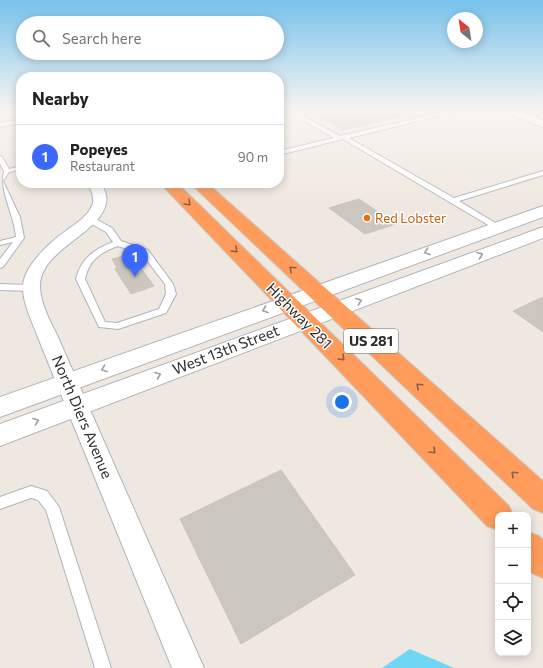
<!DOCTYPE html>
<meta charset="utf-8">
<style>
body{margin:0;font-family:Commissioner,sans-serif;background:#f6f6f6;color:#202124}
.controls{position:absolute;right:12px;bottom:12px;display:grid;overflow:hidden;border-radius:8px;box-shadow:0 2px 10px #0003}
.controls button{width:36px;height:36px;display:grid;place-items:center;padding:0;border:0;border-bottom:1px solid #e0e0e0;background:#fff;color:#202124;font:20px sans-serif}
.compass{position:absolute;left:447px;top:12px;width:36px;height:36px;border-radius:50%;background:#fff;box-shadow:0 2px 10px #0003;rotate:330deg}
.you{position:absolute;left:342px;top:402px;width:14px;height:14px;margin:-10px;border:3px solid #fff;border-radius:50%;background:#1a73e8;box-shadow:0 0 0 6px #1a73e833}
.badge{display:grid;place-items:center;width:26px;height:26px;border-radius:50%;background:#3d68ff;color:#fff;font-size:13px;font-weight:700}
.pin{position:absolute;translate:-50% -33px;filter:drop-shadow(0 1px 2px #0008)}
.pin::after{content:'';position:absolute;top:21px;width:14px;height:12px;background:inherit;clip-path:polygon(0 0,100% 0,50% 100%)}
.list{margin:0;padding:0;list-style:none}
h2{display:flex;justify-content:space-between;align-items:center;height:52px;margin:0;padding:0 16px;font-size:17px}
h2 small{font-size:13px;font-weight:400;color:#757577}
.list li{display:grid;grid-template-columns:26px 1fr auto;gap:12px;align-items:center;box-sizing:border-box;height:64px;padding:0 16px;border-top:1px solid #e0e0e0}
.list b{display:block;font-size:15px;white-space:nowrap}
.list p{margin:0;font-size:13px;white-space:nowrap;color:#757577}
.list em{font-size:13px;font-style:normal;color:#757577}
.icon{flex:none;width:22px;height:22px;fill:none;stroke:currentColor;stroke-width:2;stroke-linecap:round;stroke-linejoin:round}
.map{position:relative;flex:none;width:543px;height:668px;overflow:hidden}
.search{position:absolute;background:#fff;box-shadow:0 2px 10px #0003;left:16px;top:16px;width:268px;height:44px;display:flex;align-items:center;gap:10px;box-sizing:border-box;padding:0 14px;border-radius:22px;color:#757577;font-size:15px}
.panel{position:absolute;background:#fff;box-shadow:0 2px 10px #0003;left:16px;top:72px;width:268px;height:116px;border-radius:16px}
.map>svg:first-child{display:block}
</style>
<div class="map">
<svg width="543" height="668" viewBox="0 0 543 668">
<rect width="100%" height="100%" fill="#efe8e0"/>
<!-- water -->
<polygon fill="#6fd6f5" points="410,649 454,668 382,668"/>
<!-- building -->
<g fill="#cbc6be" stroke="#cbc4b9">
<polygon points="306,110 402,110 403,116 343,130"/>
<polygon points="359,199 396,224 365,234 329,208"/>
<polygon points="130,254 135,260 154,286 131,294 115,269 117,268 112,259"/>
<polygon points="543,297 543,332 513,311"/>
<polygon points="281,470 355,575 241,644 180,519"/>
</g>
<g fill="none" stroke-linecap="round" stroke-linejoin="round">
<!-- lane casing -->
<g stroke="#b0b3bd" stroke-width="2">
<g id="lane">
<polygon points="286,110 292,110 340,136 452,110 459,110 459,111 349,138 454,198 543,171 543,175 459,201 502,227 501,229 495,229 343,139 279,155 279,151 334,138"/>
<polygon points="21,119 21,123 0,127 0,123"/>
<path d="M0,156L2,157L9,169L21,166V170L9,172L3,181L20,217L24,238L3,267L0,268V259L13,242L0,245V241L16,237C15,230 14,224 12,218C8,203 0,186 4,171L0,164Z"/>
<path d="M88,218H94L112,228L121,241L148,250L173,284L176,294L166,313L118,329L99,327L76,279C81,258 95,249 113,242L106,232L88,222ZM118,246L142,254L165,284L166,294L159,309L117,323L105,322L85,279C89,260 101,252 118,246Z"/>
<polygon points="0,284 31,285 36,288 31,291 0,290"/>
<polygon points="31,486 47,491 59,507 111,668 95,668 46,510 38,500 31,498 0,509 0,497"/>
</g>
</g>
<!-- street casing -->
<g stroke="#b0b3bd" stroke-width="2">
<g id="street">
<polygon points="501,110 514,110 543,120 543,127 502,112"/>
<path d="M87,183H101C104,189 108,196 106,203C100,235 38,250 40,288C41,304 50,321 57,335L204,668H172L37,335C32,321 23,304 23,288C22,268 48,244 63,233C73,225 89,217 93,203C94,196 91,189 87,183Z"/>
</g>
</g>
<!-- secondary casing -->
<g stroke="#b0b3bd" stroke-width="2">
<g id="secondary">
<polygon points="543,206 543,217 0,417 0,397"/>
<polygon points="543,227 543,238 0,446 0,424"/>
</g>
</g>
<!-- highway casing -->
<g stroke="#c8c8c8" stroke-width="2">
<g id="highway">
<polygon points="160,183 177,183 509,506 513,515 498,515 498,530 487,526"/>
<polygon points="190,183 207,183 543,481 543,513 533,509"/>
<polygon points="528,532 539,536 543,540 543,578 532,573 528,569"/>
</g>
</g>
<!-- lane -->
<use href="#lane" fill="#fff" fill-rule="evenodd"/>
<!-- street -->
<use href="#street" fill="#fff" fill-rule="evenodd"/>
<!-- secondary -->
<use href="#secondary" fill="#fff" fill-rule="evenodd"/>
<!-- highway -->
<use href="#highway" fill="#ff9c5b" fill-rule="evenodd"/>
</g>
<!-- one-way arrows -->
<defs><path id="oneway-chevron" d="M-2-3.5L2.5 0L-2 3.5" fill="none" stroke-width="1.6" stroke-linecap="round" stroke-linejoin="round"/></defs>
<g stroke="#8c5f42">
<use href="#oneway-chevron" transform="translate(188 203) rotate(45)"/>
<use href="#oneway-chevron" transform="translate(235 250) rotate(45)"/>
<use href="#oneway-chevron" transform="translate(292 269) rotate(-137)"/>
<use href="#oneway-chevron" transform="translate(342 358) rotate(45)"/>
<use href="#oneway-chevron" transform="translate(419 386) rotate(-137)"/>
<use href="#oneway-chevron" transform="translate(433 451) rotate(45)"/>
<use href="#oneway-chevron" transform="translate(514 474) rotate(-137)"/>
</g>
<g stroke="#a0a0a0">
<use href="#oneway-chevron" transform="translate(427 252) rotate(160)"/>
<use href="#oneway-chevron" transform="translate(480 255) rotate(-21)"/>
<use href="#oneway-chevron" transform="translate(359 301) rotate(-20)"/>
<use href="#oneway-chevron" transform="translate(265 310) rotate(160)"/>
<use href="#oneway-chevron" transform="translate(104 369) rotate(160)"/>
<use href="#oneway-chevron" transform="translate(158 375) rotate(-21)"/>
<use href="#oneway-chevron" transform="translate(36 421) rotate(-21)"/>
</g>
<!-- sky -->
<linearGradient id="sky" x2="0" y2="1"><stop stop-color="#77c2ed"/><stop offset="0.54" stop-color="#f8f5f1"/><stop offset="1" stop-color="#f8f5f1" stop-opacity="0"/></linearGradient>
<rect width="543" height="203" fill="url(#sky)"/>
<!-- markers -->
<circle fill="#e8710a" stroke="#fff" stroke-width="1.5" cx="367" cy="218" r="4"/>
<g text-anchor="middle" stroke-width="3" stroke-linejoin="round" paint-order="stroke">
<!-- far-food labels -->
<g font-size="13" fill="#c56008" stroke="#fff" text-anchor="start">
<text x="375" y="223">Red Lobster</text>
</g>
<!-- shield labels -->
<rect fill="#fff" stroke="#6c6c6c" stroke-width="1" x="344" y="329" width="54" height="24" rx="3"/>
<g font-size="14" font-weight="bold" fill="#2d2d2d">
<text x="371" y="346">US 281</text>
</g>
<!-- street labels -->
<g font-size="15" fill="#2d2d2d" stroke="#fff">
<text transform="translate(299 316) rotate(45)" y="5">Highway 281</text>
<text transform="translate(226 350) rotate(-21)" y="5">West 13th Street</text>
<text transform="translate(82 417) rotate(67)" y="5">North Diers Avenue</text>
</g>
</g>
</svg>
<div class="controls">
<button>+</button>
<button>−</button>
<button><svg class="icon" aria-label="locate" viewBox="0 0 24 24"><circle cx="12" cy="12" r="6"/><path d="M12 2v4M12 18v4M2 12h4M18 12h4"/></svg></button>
<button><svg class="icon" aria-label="layers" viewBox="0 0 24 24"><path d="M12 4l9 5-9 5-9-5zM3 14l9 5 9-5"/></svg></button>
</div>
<svg class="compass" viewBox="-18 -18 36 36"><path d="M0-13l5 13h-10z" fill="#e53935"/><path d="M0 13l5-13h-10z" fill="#757577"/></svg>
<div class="you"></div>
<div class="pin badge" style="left:135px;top:277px">1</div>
<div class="search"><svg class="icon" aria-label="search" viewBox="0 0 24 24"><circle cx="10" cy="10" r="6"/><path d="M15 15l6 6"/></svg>Search here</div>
<section class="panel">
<h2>Nearby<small></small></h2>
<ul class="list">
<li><span class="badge">1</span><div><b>Popeyes</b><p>Restaurant</p></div><em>90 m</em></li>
</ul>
</section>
</div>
